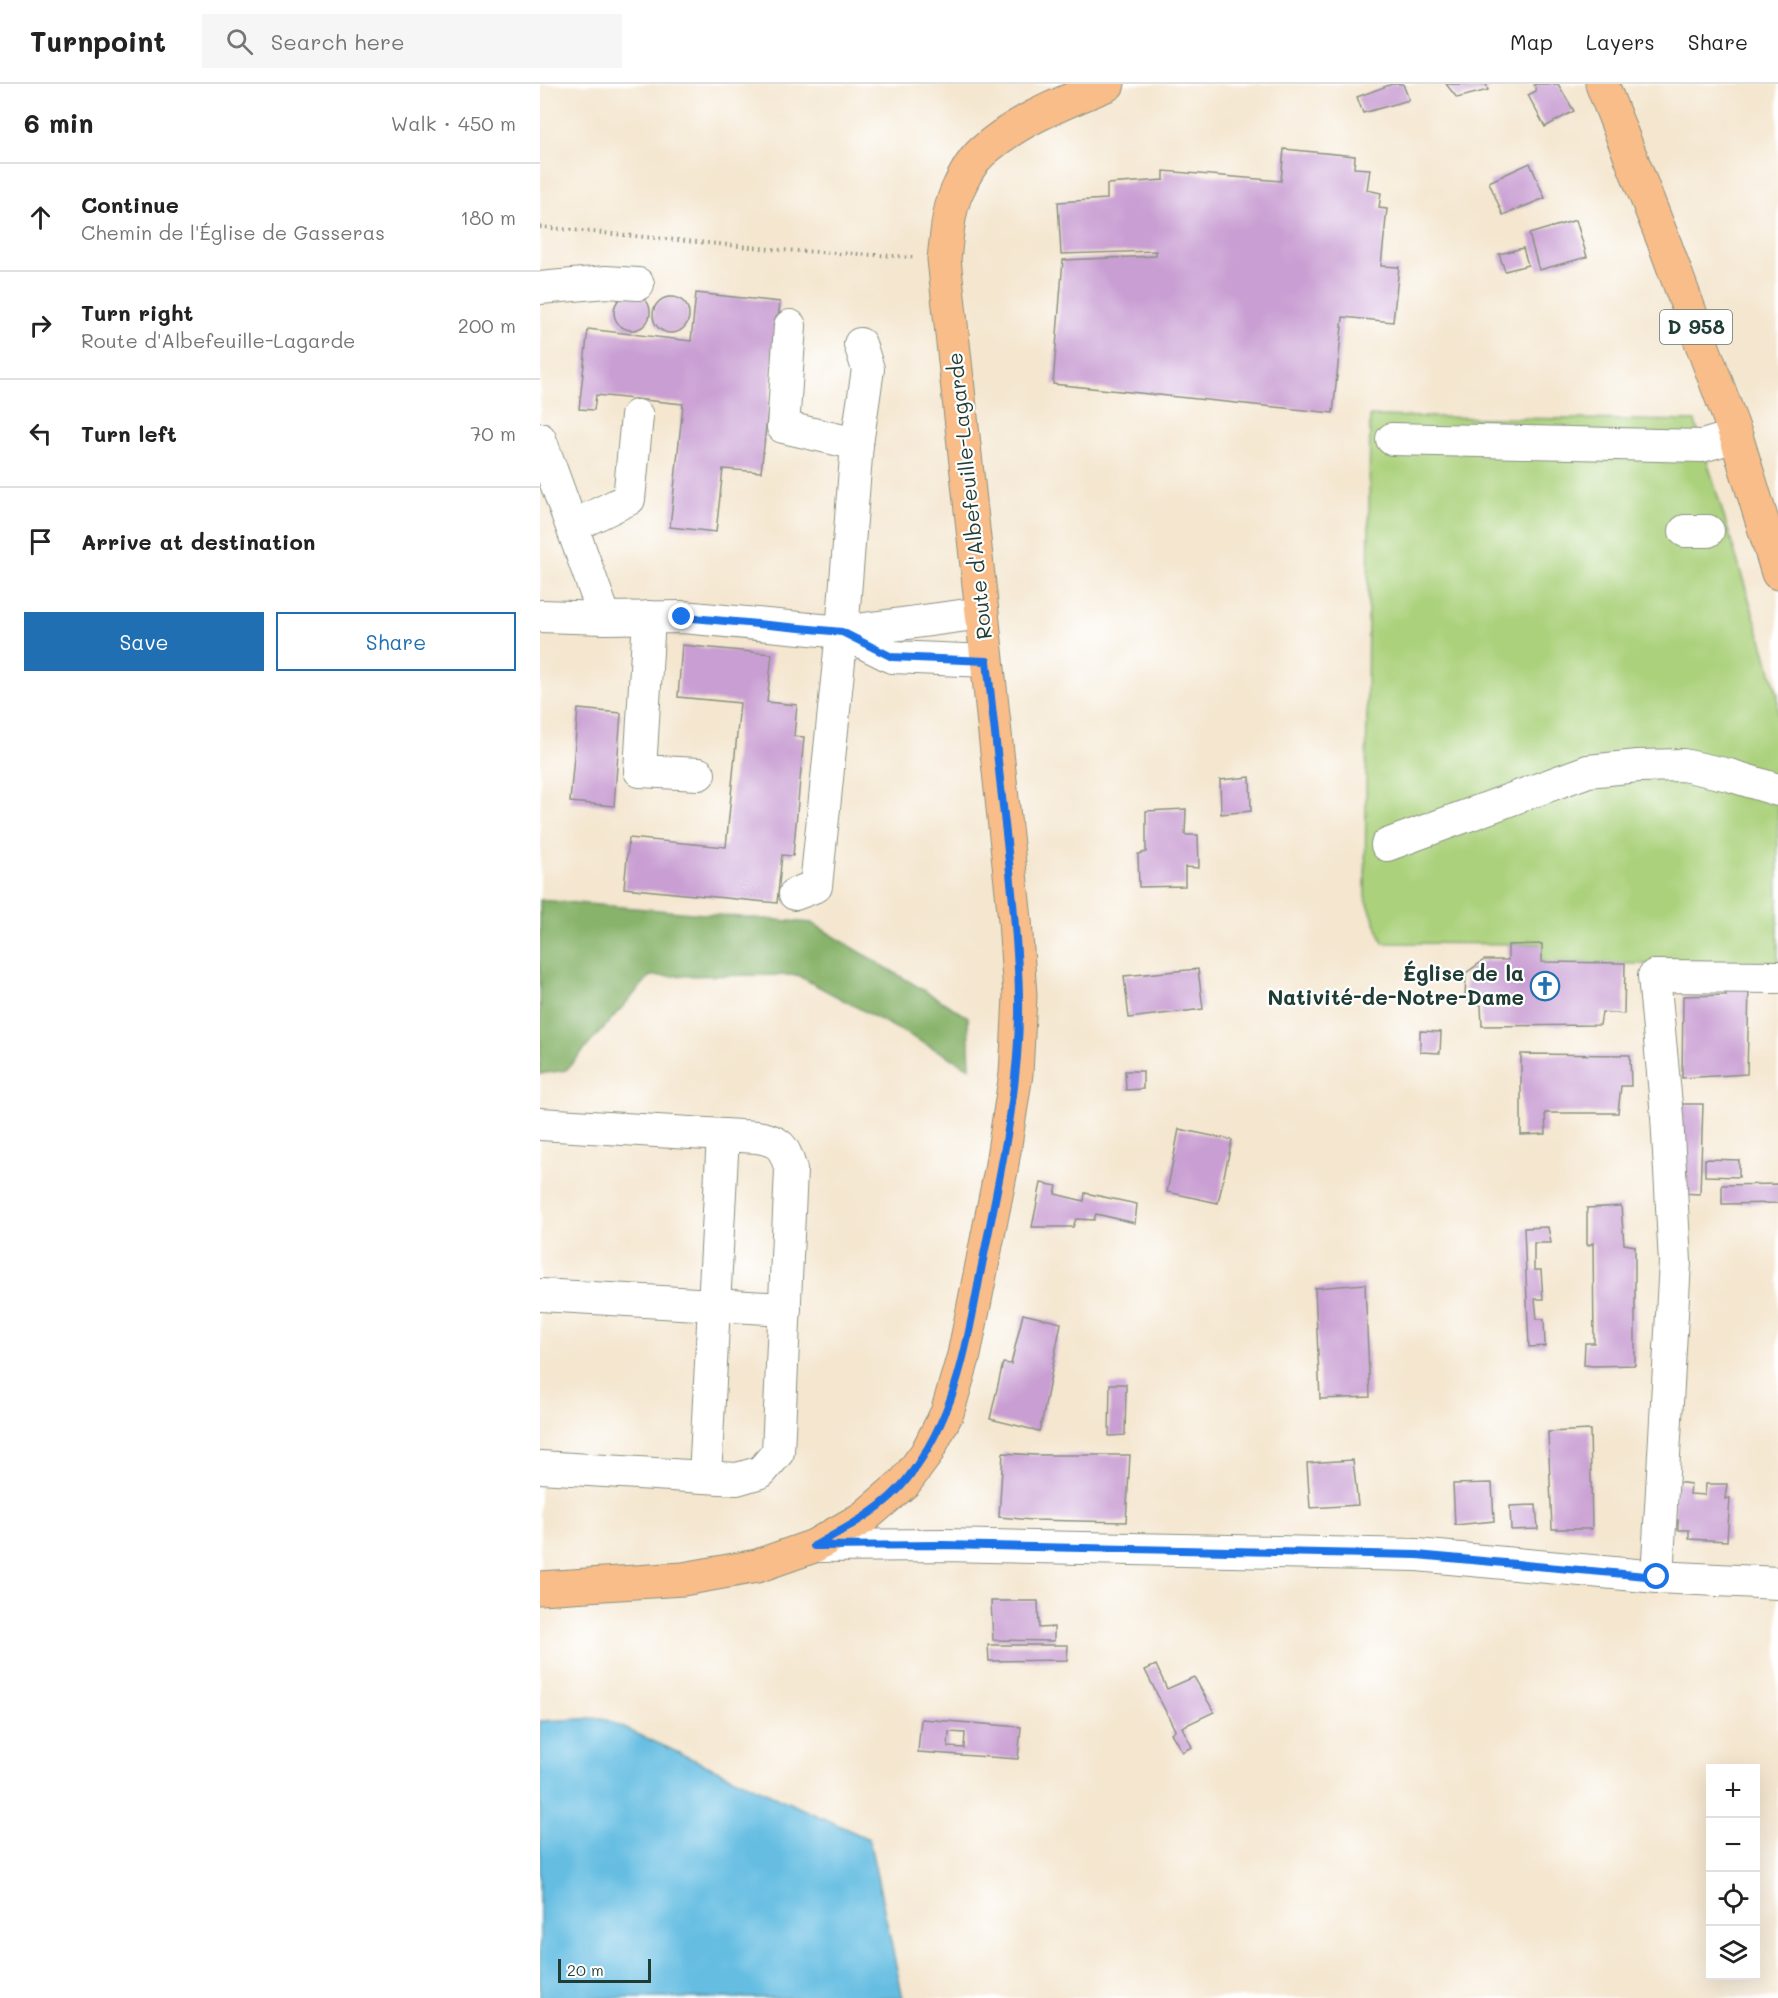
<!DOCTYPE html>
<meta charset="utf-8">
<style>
body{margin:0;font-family:Mali,sans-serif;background:#f6f6f6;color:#222}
.controls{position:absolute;right:18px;bottom:18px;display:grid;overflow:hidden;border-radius:0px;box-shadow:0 6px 24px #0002}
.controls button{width:54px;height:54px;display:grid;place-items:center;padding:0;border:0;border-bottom:2px solid #e0e0e0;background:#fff;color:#222;font:30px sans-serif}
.scale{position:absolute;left:18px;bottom:15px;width:93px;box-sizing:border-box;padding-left:6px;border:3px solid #1f3d34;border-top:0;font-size:16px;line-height:21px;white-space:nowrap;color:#1f3d34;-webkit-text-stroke:4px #fff;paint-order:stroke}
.stop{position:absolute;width:18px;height:18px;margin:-14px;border:4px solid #1a73e8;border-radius:50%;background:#fff}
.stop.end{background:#1a73e8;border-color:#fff;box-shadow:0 2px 6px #0008}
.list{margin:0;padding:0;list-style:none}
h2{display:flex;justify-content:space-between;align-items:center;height:78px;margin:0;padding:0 24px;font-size:26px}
h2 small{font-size:20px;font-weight:400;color:#767676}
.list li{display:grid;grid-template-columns:39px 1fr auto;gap:18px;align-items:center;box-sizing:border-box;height:108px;padding:0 24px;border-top:2px solid #e0e0e0}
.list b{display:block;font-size:22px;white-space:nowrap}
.list p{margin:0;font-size:20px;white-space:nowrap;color:#767676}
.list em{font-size:20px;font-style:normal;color:#767676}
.actions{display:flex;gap:12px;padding:18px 24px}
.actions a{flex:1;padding:14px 0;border:2px solid #1f6fb2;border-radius:0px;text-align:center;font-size:21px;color:#1f6fb2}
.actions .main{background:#1f6fb2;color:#fff}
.icon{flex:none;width:33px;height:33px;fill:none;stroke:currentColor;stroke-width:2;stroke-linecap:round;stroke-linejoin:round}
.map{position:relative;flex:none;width:1238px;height:1914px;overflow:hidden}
header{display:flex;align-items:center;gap:36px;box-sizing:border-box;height:84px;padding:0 30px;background:#fff;border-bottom:2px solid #e0e0e0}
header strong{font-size:28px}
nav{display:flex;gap:33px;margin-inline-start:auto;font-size:21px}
.search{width:420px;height:54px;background:#f6f6f6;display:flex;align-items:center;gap:15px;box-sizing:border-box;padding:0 21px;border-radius:0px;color:#767676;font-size:22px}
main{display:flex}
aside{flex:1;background:#fff}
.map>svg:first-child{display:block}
</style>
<header>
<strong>Turnpoint</strong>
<div class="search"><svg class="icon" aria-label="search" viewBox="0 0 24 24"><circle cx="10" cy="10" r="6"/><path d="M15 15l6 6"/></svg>Search here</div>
<nav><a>Map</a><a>Layers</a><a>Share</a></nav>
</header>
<main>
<aside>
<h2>6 min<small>Walk · 450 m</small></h2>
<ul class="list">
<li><svg class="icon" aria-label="ahead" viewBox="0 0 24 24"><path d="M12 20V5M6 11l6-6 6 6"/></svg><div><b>Continue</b><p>Chemin de l'Église de Gasseras</p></div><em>180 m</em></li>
<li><svg class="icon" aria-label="right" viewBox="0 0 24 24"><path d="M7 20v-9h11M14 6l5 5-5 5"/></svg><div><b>Turn right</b><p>Route d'Albefeuille-Lagarde</p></div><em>200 m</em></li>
<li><svg class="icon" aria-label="left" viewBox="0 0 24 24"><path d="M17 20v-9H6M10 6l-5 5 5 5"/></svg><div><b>Turn left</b></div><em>70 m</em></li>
<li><svg class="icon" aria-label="arrive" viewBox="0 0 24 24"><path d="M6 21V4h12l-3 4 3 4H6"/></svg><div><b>Arrive at destination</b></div></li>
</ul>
<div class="actions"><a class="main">Save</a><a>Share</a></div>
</aside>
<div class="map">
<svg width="1238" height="1914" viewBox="0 0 1238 1914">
<rect width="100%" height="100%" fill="#fff"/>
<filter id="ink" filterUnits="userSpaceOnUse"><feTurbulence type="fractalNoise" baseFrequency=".0167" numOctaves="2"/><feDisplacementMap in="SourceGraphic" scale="12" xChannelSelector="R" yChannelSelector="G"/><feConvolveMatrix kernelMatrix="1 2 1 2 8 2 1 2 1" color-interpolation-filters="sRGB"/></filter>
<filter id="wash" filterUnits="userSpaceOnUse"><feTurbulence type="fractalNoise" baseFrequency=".008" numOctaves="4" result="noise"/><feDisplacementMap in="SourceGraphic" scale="24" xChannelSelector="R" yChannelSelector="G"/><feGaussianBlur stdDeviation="1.35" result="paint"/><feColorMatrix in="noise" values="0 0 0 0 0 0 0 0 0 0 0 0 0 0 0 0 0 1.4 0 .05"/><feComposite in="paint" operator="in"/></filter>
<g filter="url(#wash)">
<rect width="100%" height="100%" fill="#f4e6cf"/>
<!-- green -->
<polygon fill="#abd17b" stroke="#658758" stroke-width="1.5" points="830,332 1155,337 1238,611 1238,883 1002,878 1001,860 843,859 825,812"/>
<!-- forest -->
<polygon fill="#88b36b" stroke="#547850" stroke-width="1.5" points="0,816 272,839 428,933 430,984 257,891 110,892 26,986 0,990"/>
<!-- water -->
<polygon fill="#65bde2" stroke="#427d8b" stroke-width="1.5" points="62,1634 329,1755 363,1914 0,1914 0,1637"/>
<g id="blocks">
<!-- building -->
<g fill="#c99fd3" fill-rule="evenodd">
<polygon points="852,0 863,0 869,16 823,29 817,13"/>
<polygon points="906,0 946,0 948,6 917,14"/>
<polygon points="996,0 1018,0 1034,27 1005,43 988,11 996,7 994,1"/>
<polygon points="744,65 815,72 814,84 830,85 827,106 841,109 839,124 847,125 841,182 859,183 853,238 803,233 793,329 513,300 523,176 616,172 616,167 521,170 518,118 567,115 567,100 624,96 624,87 741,97"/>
<polygon points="990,79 1005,114 963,131 949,98"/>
<polygon points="1036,136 1047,173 999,186 989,150"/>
<polygon points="983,164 988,181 965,187 959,170"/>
<polygon points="156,209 240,218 221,388 183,385 176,448 130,443 143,320 56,311 54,326 39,325 48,245 151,257"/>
<circle cx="92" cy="228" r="18"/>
<circle cx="131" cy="231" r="18"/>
<polygon points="142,561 232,570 227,618 257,621 254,652 264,653 253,772 242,771 237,819 84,804 89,754 186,763 200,619 138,613"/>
<polygon points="38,625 81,629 74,722 30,718"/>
<polygon points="710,693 711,727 681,730 680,696"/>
<polygon points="646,725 645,751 658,751 659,784 645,783 645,802 599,803 598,770 606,768 606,727"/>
<polygon points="1002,860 1002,878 1085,879 1084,930 1062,928 1060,941 942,942 941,921 925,915 926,889 944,876 968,876 968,861"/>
<polygon points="658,885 663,925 589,934 584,892"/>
<polygon points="1185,902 1209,902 1207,990 1142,994 1143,912 1186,911"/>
<polygon points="880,947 901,948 900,969 880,968"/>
<polygon points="981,970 1090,971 1091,1002 1081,1002 1078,1029 1005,1029 1006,1050 981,1051"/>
<polygon points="585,987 603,987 603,1005 586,1006"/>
<polygon points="1141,1020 1163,1020 1160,1110 1138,1109"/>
<polygon points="639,1045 692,1056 678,1119 627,1108"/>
<polygon points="1165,1075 1199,1076 1199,1093 1165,1092"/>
<polygon points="501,1099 517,1102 515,1110 544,1117 545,1109 597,1120 595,1139 556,1130 554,1136 536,1135 533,1143 492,1143"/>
<polygon points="1238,1100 1238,1119 1182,1120 1182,1101"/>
<polygon points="1081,1122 1084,1160 1095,1162 1095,1281 1054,1282 1044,1281 1045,1259 1054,1259 1053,1159 1047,1162 1047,1124"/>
<polygon points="1008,1143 1011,1159 994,1159 994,1186 1001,1186 1003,1215 995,1215 997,1235 1004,1235 1005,1262 989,1263 984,1144"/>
<polygon points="825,1200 830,1313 780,1315 775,1204"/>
<polygon points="483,1230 521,1239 503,1332 499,1347 450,1335 463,1279 471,1280"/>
<polygon points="570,1300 586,1300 585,1351 569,1352"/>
<polygon points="1050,1346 1052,1445 1012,1445 1008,1348"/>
<polygon points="463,1369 495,1371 590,1371 586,1438 492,1436 459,1433"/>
<polygon points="813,1376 818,1421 770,1424 767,1379"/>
<polygon points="1135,1398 1151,1400 1150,1410 1165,1411 1166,1400 1187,1400 1185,1415 1190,1414 1187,1457 1149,1455 1149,1446 1138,1446 1138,1436 1134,1437"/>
<polygon points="952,1399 954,1437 915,1441 913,1400"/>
<polygon points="996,1421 998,1445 971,1446 970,1422"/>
<polygon points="451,1517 498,1517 499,1544 514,1543 514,1557 453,1556"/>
<polygon points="448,1561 528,1561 527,1576 449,1577"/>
<polygon points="616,1581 627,1605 654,1593 674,1628 642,1643 652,1663 642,1668 631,1649 635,1646 605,1586"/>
<path d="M381,1635L481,1643L478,1675L378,1668ZM409,1648L425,1649L424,1664L408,1663Z"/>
</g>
</g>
</g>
<g filter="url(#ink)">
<use href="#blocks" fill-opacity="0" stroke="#8a9282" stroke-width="1.5"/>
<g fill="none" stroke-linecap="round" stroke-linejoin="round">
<!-- minor casing -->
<g stroke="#8a9282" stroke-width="34">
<g id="minor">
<polyline points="0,204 66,198 98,200"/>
<polyline points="250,242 243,343 317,360"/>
<polyline points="0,355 65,534 143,533 302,548 442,529"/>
<polyline points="852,355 1162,362 1196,352"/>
<polyline points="33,442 89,415 97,332"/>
<polyline points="1145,447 1168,447"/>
<polyline points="0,532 65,534"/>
<polyline points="109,533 100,687 159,690"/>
<polyline points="302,548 352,573 447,577"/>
<polyline points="847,761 1048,687 1098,682 1143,681 1189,691 1238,706"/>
<polyline points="255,810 276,802 302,548 317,360 328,285 320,260"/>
<path d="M0,1040L217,1053C241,1057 244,1063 251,1086L238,1368L221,1388L197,1395L0,1383"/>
<polyline points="0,1211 245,1225"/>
<polyline points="165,1393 183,1051"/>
<polyline points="274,1462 403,1461 877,1471 1117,1493 1238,1499"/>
<polyline points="1117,1493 1135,1178 1127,1032 1114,892 1238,893"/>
</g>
</g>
<!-- major casing -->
<g stroke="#8a9282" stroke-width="35">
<g id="major">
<polyline points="1062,0 1124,158 1196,352 1238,489"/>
<path d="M0,1504L143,1495L217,1482L274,1462L323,1434L365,1398L386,1370L407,1329L424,1271L461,1086L476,990L480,912L475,836L404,175C407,151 408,124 419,103C424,92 433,76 442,68C477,36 525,18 568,0"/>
</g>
</g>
<!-- path -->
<polyline stroke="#8a9282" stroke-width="4" stroke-dasharray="1.5 4.5" stroke-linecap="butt" points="0,143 241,166 373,173"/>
<!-- minor -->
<use href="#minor" stroke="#fff" stroke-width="32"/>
<!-- major -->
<use href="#major" stroke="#f8bd89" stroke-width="33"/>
</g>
</g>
<g fill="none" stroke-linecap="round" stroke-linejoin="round" filter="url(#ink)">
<!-- route -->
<path stroke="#1a73e8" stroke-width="8" d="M142,533L302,548L352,573L447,577C454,638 460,698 467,758C472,809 478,860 479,911C481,1005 458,1099 440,1191C426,1265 415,1334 367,1395C344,1425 306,1444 274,1462L403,1461L877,1471L1117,1493"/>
</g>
<!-- icons -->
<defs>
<g id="church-ring" transform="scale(1.5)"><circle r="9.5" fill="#fff" stroke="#1f6fb2" stroke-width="1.5"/><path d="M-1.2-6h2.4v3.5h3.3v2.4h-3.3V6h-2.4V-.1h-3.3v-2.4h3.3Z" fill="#1f6fb2"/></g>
</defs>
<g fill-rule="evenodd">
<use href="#church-ring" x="1005" y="902"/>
</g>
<g text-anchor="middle" stroke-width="4.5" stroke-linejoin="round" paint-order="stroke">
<!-- shield labels -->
<rect fill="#fff" stroke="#627771" stroke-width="1.5" x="1120" y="226" width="72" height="34" rx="4.5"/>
<g font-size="20" font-weight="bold" fill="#1f3d34">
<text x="1156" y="250">D 958</text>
</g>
<!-- street labels -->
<g font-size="21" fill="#1f3d34" stroke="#fff">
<text transform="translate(430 412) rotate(-96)" y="7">Route d'Albefeuille-Lagarde</text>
</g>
<!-- poi labels -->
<g font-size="21" font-weight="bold" fill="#1f3d34" stroke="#fff" text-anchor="end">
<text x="984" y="897">Église de la<tspan x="984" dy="24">Nativité-de-Notre-Dame</tspan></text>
</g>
</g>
</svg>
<div class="controls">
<button>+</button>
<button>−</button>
<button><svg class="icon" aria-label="locate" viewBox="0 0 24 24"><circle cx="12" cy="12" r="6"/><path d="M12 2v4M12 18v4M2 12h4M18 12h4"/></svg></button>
<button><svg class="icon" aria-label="layers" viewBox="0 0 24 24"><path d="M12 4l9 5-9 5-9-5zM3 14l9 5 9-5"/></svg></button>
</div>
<div class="scale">20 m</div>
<div class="stop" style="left:1117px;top:1493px"></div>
<div class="stop end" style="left:142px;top:533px"></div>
</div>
</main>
